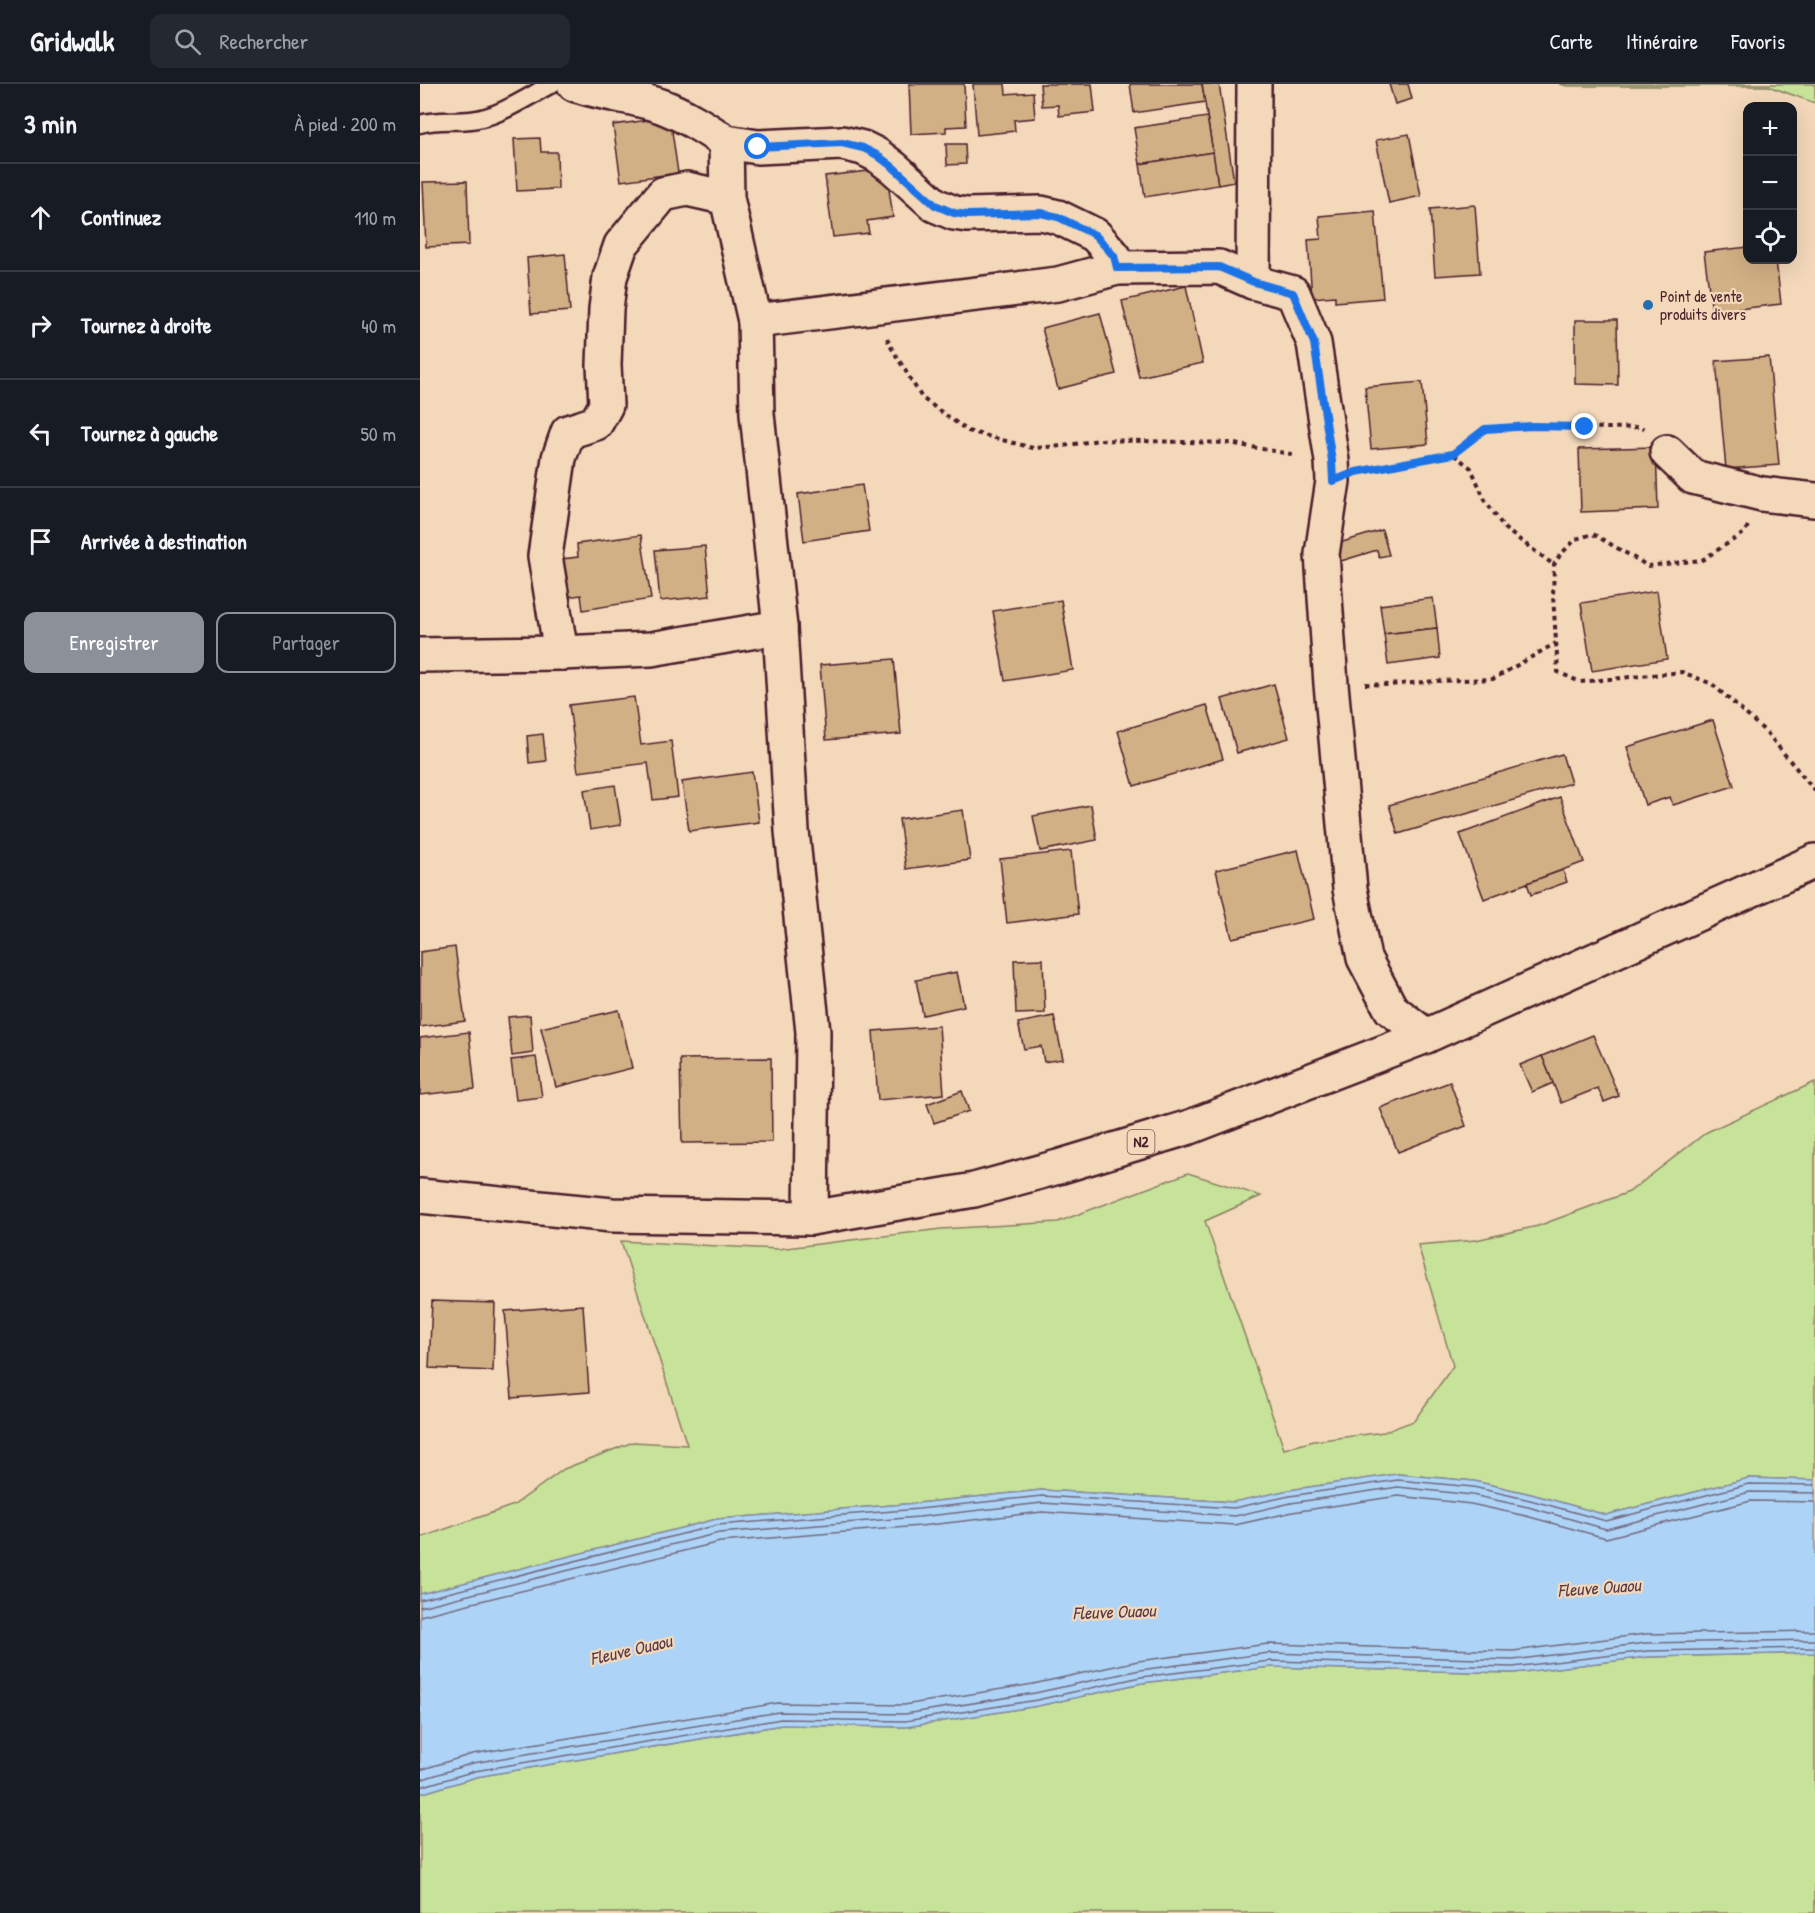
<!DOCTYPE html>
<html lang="fr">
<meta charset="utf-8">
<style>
body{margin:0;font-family:"Patrick Hand",sans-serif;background:#242831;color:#f1f3f6}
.controls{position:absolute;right:18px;top:18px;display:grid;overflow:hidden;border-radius:12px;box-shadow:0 6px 24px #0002}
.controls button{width:54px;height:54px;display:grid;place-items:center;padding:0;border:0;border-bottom:2px solid #363941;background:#171b24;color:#f1f3f6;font:30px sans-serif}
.stop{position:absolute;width:18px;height:18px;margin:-14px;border:4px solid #1a73e8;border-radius:50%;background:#fff}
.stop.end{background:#1a73e8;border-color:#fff;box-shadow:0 2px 6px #0008}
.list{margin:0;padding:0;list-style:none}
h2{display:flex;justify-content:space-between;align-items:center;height:78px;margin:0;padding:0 24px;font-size:26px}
h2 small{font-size:20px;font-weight:400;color:#9ea1a6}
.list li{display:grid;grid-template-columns:39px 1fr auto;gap:18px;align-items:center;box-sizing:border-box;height:108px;padding:0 24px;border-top:2px solid #363941}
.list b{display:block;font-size:22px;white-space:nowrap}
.list em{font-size:20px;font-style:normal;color:#9ea1a6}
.actions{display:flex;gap:12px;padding:18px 24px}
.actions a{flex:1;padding:14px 0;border:2px solid #8c9099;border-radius:12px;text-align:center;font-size:21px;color:#8c9099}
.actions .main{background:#8c9099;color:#fff}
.icon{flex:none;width:33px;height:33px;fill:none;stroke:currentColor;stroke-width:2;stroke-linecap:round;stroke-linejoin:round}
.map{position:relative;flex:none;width:1395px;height:1829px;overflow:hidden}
header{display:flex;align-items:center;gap:36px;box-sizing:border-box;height:84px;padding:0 30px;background:#171b24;border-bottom:2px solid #363941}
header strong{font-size:28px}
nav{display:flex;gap:33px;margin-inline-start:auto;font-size:21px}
.search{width:420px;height:54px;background:#242831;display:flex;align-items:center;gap:15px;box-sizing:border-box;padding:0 21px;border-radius:12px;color:#9ea1a6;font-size:22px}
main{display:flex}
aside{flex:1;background:#171b24}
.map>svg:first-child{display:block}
</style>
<header>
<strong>Gridwalk</strong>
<div class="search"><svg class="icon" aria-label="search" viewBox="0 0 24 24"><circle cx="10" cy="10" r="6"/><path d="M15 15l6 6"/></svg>Rechercher</div>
<nav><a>Carte</a><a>Itinéraire</a><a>Favoris</a></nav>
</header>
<main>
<aside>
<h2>3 min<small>À pied · 200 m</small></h2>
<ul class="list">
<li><svg class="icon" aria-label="ahead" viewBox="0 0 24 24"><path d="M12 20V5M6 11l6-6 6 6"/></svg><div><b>Continuez</b></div><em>110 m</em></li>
<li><svg class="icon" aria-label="right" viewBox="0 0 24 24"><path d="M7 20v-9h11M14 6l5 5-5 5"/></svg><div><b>Tournez à droite</b></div><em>40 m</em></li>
<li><svg class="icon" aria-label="left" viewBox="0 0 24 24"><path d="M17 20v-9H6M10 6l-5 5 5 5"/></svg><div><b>Tournez à gauche</b></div><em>50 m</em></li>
<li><svg class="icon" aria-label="arrive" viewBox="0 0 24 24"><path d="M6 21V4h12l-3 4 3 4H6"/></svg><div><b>Arrivée à destination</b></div></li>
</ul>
<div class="actions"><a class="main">Enregistrer</a><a>Partager</a></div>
</aside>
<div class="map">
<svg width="1395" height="1829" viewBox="0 0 1395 1829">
<rect width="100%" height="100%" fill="#f3d8ba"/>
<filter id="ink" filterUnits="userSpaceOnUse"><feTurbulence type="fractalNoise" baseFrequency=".0167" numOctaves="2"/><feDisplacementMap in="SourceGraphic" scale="12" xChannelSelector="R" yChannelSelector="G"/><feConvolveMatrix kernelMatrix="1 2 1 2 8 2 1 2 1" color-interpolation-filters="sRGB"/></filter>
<g filter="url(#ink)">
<!-- green -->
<g fill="#c7e299" stroke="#888062" stroke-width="1.5">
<polygon points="1140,0 1395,0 1395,19 1348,2 1147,2"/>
<polygon points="1395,998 1395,1396 1329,1394 1186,1431 1111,1410 1054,1397 978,1390 869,1406 814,1418 622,1406 498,1419 297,1435 0,1510 0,1454 94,1421 144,1385 213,1358 267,1361 201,1157 358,1165 521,1145 638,1138 768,1089 841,1112 785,1137 864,1365 894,1357 964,1348 994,1337 1033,1282 998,1161 1056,1156 1118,1142 1209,1108 1287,1048"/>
<polygon points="1395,1569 1395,1829 0,1829 0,1710 56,1693 362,1641 486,1643 618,1622 722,1599 850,1583 1094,1589 1227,1573"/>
</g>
<!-- water -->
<polygon fill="#add4f7" stroke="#858ca5" stroke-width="1.5" points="977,1390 1054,1397 1111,1410 1186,1431 1329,1394 1395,1396 1395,1569 1227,1573 1094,1589 850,1583 722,1599 618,1622 486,1643 362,1641 56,1693 0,1710 0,1510 297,1435 498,1419 622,1406 813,1418 869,1406"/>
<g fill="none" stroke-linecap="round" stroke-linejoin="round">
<!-- shore -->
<g stroke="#72677d" stroke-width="1.5">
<polyline points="0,1516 298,1441 499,1425 622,1412 814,1424 870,1412 978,1396 1053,1403 1110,1416 1186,1437 1329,1400 1395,1401"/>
<polyline points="0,1523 299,1449 499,1433 622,1419 815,1432 871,1419 978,1403 1052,1411 1108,1423 1186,1445 1330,1408 1395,1409"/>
<polyline points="0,1532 300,1458 500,1442 622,1428 815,1441 873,1428 978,1412 1051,1420 1106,1432 1186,1454 1331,1417 1395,1418"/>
<polyline points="0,1686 52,1670 358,1619 484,1621 613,1600 718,1577 848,1560 1093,1567 1225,1550 1395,1547"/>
<polyline points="0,1696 53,1679 359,1628 485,1630 615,1609 720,1586 849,1569 1093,1576 1226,1559 1395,1556"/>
<polyline points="0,1703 55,1687 361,1635 485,1637 617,1616 721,1593 850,1577 1093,1583 1227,1567 1395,1564"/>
</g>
</g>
<!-- building -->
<g fill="#d2b085" stroke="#4a1f2b" stroke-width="1.5">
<polygon points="489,0 544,0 546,42 526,43 526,48 491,50"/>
<polygon points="553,0 585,0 586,10 613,8 615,34 594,36 595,47 557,51"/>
<polygon points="620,0 672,0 675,28 639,32 638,21 622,22"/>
<polygon points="710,0 782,0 785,18 714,29"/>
<polygon points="782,0 799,0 814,98 798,101"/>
<polygon points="969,0 988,0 992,15 975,20"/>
<polygon points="250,33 258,89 201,97 193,41"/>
<polygon points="787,33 793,68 720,80 714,44"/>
<polygon points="989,50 1001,112 969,119 956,56"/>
<polygon points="120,54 121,68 137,68 138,105 97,107 94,55"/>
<polygon points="526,60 545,60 546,80 527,81"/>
<polygon points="793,68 798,101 725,113 720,80"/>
<polygon points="466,85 473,133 447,137 449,149 413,153 405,92"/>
<polygon points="47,97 49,161 6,163 3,98"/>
<polygon points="1055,121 1060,189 1015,192 1010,125"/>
<polygon points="955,127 963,214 915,218 915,212 892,214 888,156 901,155 899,132"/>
<polygon points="1328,163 1328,176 1356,176 1361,220 1292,228 1284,168"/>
<polygon points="145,170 150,227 111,230 107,174"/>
<polygon points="766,202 783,279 719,293 702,217"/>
<polygon points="680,229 696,290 638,305 622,244"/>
<polygon points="1155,236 1197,236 1198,301 1155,300"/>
<polygon points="1349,273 1359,381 1306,385 1296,277"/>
<polygon points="1002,298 1008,360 951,365 945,303"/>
<polygon points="1236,363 1238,425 1161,428 1159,365"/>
<polygon points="442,401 449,447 384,457 378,410"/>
<polygon points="962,446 969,471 959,473 957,466 921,477 916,460"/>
<polygon points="221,451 231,515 163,526 161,511 147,513 142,475 158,473 157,460"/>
<polygon points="285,462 290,512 240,517 235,466"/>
<polygon points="1237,507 1247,575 1172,587 1161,519"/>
<polygon points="1013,514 1017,544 964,550 960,521"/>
<polygon points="641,516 653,586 585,597 573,527"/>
<polygon points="1017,544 1020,574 968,581 964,550"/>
<polygon points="474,575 481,650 406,656 400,581"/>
<polygon points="854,600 869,654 817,669 802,615"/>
<polygon points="214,613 221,661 251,657 258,713 233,716 228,679 158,688 149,621"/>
<polygon points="787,621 803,675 714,702 698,647"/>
<polygon points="1293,636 1314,702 1253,721 1250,713 1225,721 1207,663"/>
<polygon points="123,650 126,677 109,679 107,652"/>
<polygon points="1142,670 1151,699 978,750 969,721"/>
<polygon points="332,688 339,738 269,747 262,698"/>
<polygon points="195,701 201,741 170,746 164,706"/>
<polygon points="1140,713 1164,778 1064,815 1040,750"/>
<polygon points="671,721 677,756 620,767 613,732"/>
<polygon points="543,726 550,776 486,785 479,735"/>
<polygon points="878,766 894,835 812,854 796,786"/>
<polygon points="651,767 658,830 587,839 580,775"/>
<polygon points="1143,786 1147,798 1111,811 1107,799"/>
<polygon points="35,863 45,937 0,943 0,868"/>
<polygon points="623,875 625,929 596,930 594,876"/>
<polygon points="537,888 544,922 503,931 496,896"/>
<polygon points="199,926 212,984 136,1003 121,944"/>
<polygon points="110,931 113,969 92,972 88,933"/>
<polygon points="634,932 643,975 624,978 621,962 604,965 598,939"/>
<polygon points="519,942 524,1010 458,1016 453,947"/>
<polygon points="49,948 55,1005 0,1011 0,954"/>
<polygon points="1173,951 1199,1012 1184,1018 1178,1004 1141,1019 1122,972"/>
<polygon points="1122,972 1133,999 1112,1008 1100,981"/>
<polygon points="116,973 122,1013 96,1016 91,976"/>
<polygon points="351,974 352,1058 262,1059 260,975"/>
<polygon points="1030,998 1046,1042 978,1068 960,1024"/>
<polygon points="542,1007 549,1027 514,1039 507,1020"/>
<polygon points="12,1217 75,1219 73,1287 9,1284"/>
<polygon points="163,1221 169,1308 92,1314 85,1227"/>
</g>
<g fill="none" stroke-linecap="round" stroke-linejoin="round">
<!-- lane casing -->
<g stroke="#4a1f2b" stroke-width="21">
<path id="lane" d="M0,40C17,35 34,38 51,36C79,33 107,13 132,0"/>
</g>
<!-- street casing -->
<g stroke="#4a1f2b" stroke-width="38">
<g id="street">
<path d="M154,0C182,10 213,12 241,22C265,31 285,44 306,58L307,114L335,237L638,200L697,184L799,183L833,198L873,209L894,259L912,377L913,397L902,470L911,600L930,805L944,874L971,925L1006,952"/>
<polyline points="306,58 338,63 422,59 443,64 457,71 474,84 515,121 534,129 547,131 621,129 638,133 675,151 694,172 697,184"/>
<polyline points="833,198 834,0"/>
<polyline points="335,237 337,330 360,543 372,747 393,948 391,1134"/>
<polyline points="1247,368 1273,393 1342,410 1395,416"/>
<polyline points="141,569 125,472 139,374 148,348 176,339 186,321 184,281 186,225 190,193 201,161 243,110 267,105 307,114"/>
<polyline points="0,571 141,569 231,565 360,543"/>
</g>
</g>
<!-- highway casing -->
<g stroke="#4a1f2b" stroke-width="38">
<polyline id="highway" points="0,1112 192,1131 391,1134 554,1106 638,1083 770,1043 1006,952 1395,777"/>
</g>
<!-- path -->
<g stroke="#4a1f2b" stroke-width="4" stroke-dasharray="4.5 4.5" stroke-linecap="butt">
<polyline points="467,254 471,263 502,314 548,347 613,364 643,362 679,356 809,359 876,371"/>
<polyline points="1033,370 1065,345 1112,342 1190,344 1221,343 1224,345"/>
<polyline points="946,387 1033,370 1051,384 1065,416 1085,445 1134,481"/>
<polyline points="1328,442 1324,449 1282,476 1228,482 1173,450 1156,455 1140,471 1134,481 1133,511 1138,588 1160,598 1262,588 1292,600 1347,649 1395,707"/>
<polyline points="945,600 969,601 1015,597 1073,595 1136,559"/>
</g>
<!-- lane -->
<use href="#lane" stroke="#f3d8ba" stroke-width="16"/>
<!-- street -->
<use href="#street" stroke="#f3d8ba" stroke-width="33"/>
<!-- highway -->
<use href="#highway" stroke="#f3d8ba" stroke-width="33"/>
</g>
</g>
<g fill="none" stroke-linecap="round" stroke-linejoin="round" filter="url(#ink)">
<!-- route -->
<polyline stroke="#1a73e8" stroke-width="8" points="338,63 422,59 443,64 457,71 474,84 515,121 534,129 547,131 621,129 638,133 675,151 694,172 697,184 799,183 834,198 873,209 894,259 912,377 913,397 936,388 1033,370 1065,345 1112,342 1165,343"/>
</g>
<!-- markers -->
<circle fill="#1f6fb2" stroke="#f3d8ba" stroke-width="2" cx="1228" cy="221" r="6"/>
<g text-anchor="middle" stroke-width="4.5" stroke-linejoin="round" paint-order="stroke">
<!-- shield labels -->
<rect fill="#f3d8ba" stroke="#7d5656" stroke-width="1.5" x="707.5" y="1046" width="27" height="24" rx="4.5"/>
<g font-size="15" font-weight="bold" fill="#4a1f2b">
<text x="721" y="1063">N2</text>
</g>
<!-- poi labels -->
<g font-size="16" fill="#4a1f2b" stroke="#f3d8ba" text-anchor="start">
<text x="1240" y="218">Point de vente<tspan x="1240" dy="18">produits divers</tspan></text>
</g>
<!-- water labels -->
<g font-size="18" font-style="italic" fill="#593a4a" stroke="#f3d8ba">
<text transform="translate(1179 1504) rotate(-4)" y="6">Fleuve Ouaou</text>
<text transform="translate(694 1528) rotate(-2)" y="6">Fleuve Ouaou</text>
<text transform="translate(211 1566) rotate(-13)" y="6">Fleuve Ouaou</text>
</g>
</g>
</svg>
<div class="controls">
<button>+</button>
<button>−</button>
<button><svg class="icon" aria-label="locate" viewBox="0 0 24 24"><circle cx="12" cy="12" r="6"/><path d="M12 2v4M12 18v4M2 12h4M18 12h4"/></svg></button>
</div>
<div class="stop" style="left:338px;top:63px"></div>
<div class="stop end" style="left:1165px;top:343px"></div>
</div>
</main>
